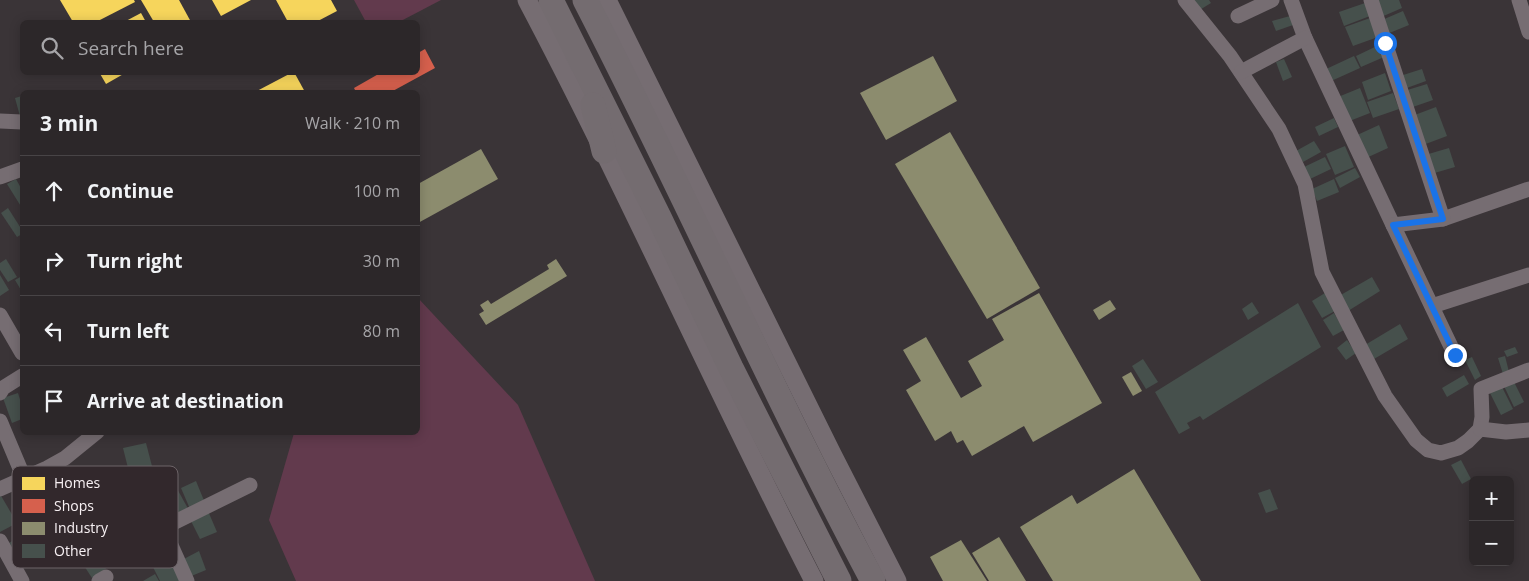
<!DOCTYPE html>
<meta charset="utf-8">
<style>
body{margin:0;font-family:"Open Sans",sans-serif;background:#383335;color:#f1f3f6}
.controls{position:absolute;right:15px;bottom:15px;display:grid;overflow:hidden;border-radius:8px;box-shadow:0 2px 12px #0003}
.controls button{width:45px;height:45px;display:grid;place-items:center;padding:0;border:0;border-bottom:1px solid #484446;background:#2c2729;color:#f1f3f6;font:25px sans-serif}
.stop{position:absolute;width:15px;height:15px;margin:-11px;border:4px solid #1a73e8;border-radius:50%;background:#fff}
.stop.end{background:#1a73e8;border-color:#fff;box-shadow:0 1px 5px #0008}
.list{margin:0;padding:0;list-style:none}
h2{display:flex;justify-content:space-between;align-items:center;height:65px;margin:0;padding:0 20px;font-size:21px}
h2 small{font-size:16px;font-weight:400;color:#a6a5a8}
.list li{display:grid;grid-template-columns:32px 1fr auto;gap:15px;align-items:center;box-sizing:border-box;height:70px;padding:0 20px;border-top:1px solid #484446}
.list b{display:block;font-size:19px;white-space:nowrap}
.list em{font-size:16px;font-style:normal;color:#a6a5a8}
.icon{flex:none;width:28px;height:28px;fill:none;stroke:currentColor;stroke-width:2;stroke-linecap:round;stroke-linejoin:round}
.map{position:relative;flex:none;width:1529px;height:581px;overflow:hidden}
.search{position:absolute;background:#2c2729;box-shadow:0 2px 12px #0003;left:20px;top:20px;width:400px;height:55px;display:flex;align-items:center;gap:12px;box-sizing:border-box;padding:0 18px;border-radius:8px;color:#a6a5a8;font-size:19px}
.panel{position:absolute;background:#2c2729;box-shadow:0 2px 12px #0003;left:20px;top:90px;width:400px;height:345px;border-radius:8px}
.map>svg:first-child{display:block}
</style>
<div class="map">
<svg width="1529" height="581" viewBox="0 0 1529 581">
<rect width="100%" height="100%" fill="#3a3437"/>
<!-- green -->
<g fill="#623a4d">
<polygon points="354,0 441,0 399,22 366,22"/>
<polygon points="418,298 518,405 595,581 296,581 269,520 294,433 418,432"/>
</g>
<!-- homes -->
<g fill="#f6d55c">
<polygon points="60,0 134,0 135,2 96,22 73,22"/>
<polygon points="141,0 179,0 191,22 154,22"/>
<polygon points="212,0 251,0 221,16"/>
<polygon points="276,0 331,0 337,11 316,22 288,22"/>
<polygon points="141,13 146,22 124,22"/>
<polygon points="99,72 127,72 106,84"/>
<polygon points="293,72 294,72 305,92 255,92"/>
</g>
<!-- shops -->
<polygon fill="#d6604d" points="425,49 435,68 391,92 356,92 354,88 382,72 418,72 418,53"/>
<!-- industry -->
<g fill="#8c8c6e">
<polygon points="933,56 957,101 886,140 860,93"/>
<polygon points="950,132 1040,288 987,319 895,164"/>
<polygon points="481,149 498,179 418,223 418,184"/>
<polygon points="556,259 567,276 486,325 479,314 484,311 480,305 488,300 491,304 549,269 547,265"/>
<polygon points="1039,293 1102,403 1033,442 1024,426 972,456 963,440 957,443 951,431 935,441 906,390 921,381 903,350 926,337 961,398 982,386 968,361 1004,340 992,319"/>
<polygon points="1110,300 1116,309 1099,320 1093,310"/>
<polygon points="1131,372 1142,391 1133,396 1122,377"/>
<polygon points="1134,469 1201,581 1053,581 1020,527 1072,495 1077,504"/>
<polygon points="999,537 1026,581 989,581 972,553"/>
<polygon points="961,540 987,581 943,581 930,557"/>
</g>
<!-- building -->
<g fill="#46504c">
<polygon points="1190,0 1209,0 1211,3 1198,11"/>
<polygon points="1374,0 1399,0 1402,8 1379,18"/>
<polygon points="1365,3 1370,16 1344,26 1339,12"/>
<polygon points="1403,11 1409,25 1387,34 1382,20"/>
<polygon points="1290,16 1293,25 1276,31 1272,21"/>
<polygon points="1370,18 1378,37 1353,46 1345,27"/>
<polygon points="1379,45 1384,57 1361,67 1356,56"/>
<polygon points="1354,56 1360,68 1329,82 1324,70"/>
<polygon points="1284,59 1292,77 1283,81 1276,62"/>
<polygon points="1422,69 1426,81 1404,89 1400,76"/>
<polygon points="1385,73 1391,91 1368,100 1362,82"/>
<polygon points="1427,84 1433,100 1410,108 1404,91"/>
<polygon points="1360,88 1370,113 1347,122 1338,97"/>
<polygon points="1393,93 1399,109 1373,118 1367,102"/>
<polygon points="22,96 22,119 21,120 15,98"/>
<polygon points="1436,107 1447,136 1423,145 1412,116"/>
<polygon points="1334,118 1338,127 1319,136 1315,127"/>
<polygon points="1379,125 1388,148 1364,159 1355,136"/>
<polygon points="1314,141 1321,152 1303,162 1296,151"/>
<polygon points="1345,146 1354,167 1335,175 1326,154"/>
<polygon points="1449,148 1455,167 1431,174 1425,155"/>
<polygon points="1325,157 1331,169 1310,179 1304,167"/>
<polygon points="1355,168 1360,177 1340,188 1335,178"/>
<polygon points="16,179 22,190 22,208 7,184"/>
<polygon points="1334,179 1339,192 1317,201 1312,189"/>
<polygon points="8,208 22,230 22,234 17,237 1,213"/>
<polygon points="6,259 17,277 8,282 0,270 0,263"/>
<polygon points="0,275 9,290 0,296"/>
<polygon points="22,276 22,289 21,290 15,280"/>
<polygon points="1372,277 1380,291 1348,311 1339,296"/>
<polygon points="1325,293 1335,311 1322,318 1312,301"/>
<polygon points="1252,302 1259,313 1248,320 1242,309"/>
<polygon points="1298,303 1321,347 1203,420 1200,416 1187,423 1190,428 1179,434 1155,392"/>
<polygon points="1334,313 1344,330 1333,336 1323,320"/>
<polygon points="1400,324 1408,339 1374,359 1365,345"/>
<polygon points="1347,340 1356,353 1346,360 1337,348"/>
<polygon points="1515,347 1518,353 1507,357 1504,351"/>
<polygon points="1505,356 1509,372 1503,374 1498,358"/>
<polygon points="1472,357 1481,376 1475,380 1465,360"/>
<polygon points="1143,359 1158,382 1146,389 1132,366"/>
<polygon points="1464,375 1469,384 1447,397 1442,388"/>
<polygon points="1513,380 1524,402 1514,407 1503,384"/>
<polygon points="1502,387 1513,409 1501,415 1490,393"/>
<polygon points="18,393 22,406 22,419 12,423 3,398"/>
<polygon points="146,443 154,474 131,480 123,448"/>
<polygon points="1461,460 1471,479 1462,484 1451,465"/>
<polygon points="196,481 205,503 190,509 181,488"/>
<polygon points="176,487 190,512 162,528 148,503"/>
<polygon points="1270,489 1278,509 1266,513 1258,493"/>
<polygon points="0,494 17,523 0,532"/>
<polygon points="208,511 217,532 200,539 190,519"/>
<polygon points="23,534 35,553 19,564 6,545"/>
<polygon points="103,541 117,561 92,578 79,558"/>
<polygon points="199,551 206,570 189,577 180,561"/>
<polygon points="166,555 181,581 160,581 151,563"/>
<polygon points="155,574 159,581 143,581"/>
</g>
<g fill="none" stroke-linecap="round" stroke-linejoin="round">
<!-- minor -->
<g stroke="#766d72" stroke-width="15">
<polyline points="1185,0 1230,56 1279,129 1305,184 1322,272 1385,396 1416,440 1428,450 1441,453 1458,448 1468,441 1480,429 1482,417 1481,389 1529,370"/>
<polyline points="1291,0 1305,38 1393,225 1443,219 1529,189"/>
<polyline points="1371,0 1443,219"/>
<polyline points="1519,0 1529,32"/>
<polyline points="1238,16 1272,0"/>
<polyline points="1241,72 1305,38"/>
<polyline points="0,121 22,122"/>
<polyline points="0,177 22,169"/>
<polyline points="1393,225 1455,355"/>
<polyline points="1432,306 1529,275"/>
<polyline points="0,315 22,353"/>
<polyline points="0,393 3,388 22,376"/>
<polyline points="0,421 24,478"/>
<polyline points="1480,429 1506,432 1529,430"/>
<polyline points="0,489 47,468 65,458 97,432"/>
<polyline points="0,541 22,581"/>
<polyline points="99,581 106,577"/>
<polyline points="187,581 166,534 166,528 171,524 250,485"/>
</g>
<!-- tertiary -->
<g stroke="#766d72" stroke-width="19">
<path d="M527,0C628,191 715,389 814,581"/>
<polyline points="607,0 832,454 897,581"/>
</g>
<!-- trunk -->
<g stroke="#746c70" stroke-width="25">
<polyline points="551,0 659,217 731,368 839,581"/>
<path d="M585,0C684,192 771,390 873,581"/>
<polyline points="593,105 604,151"/>
</g>
</g>
<g fill="none" stroke-linecap="round" stroke-linejoin="round">
<!-- route -->
<polyline stroke="#1a73e8" stroke-width="6" points="1385,43 1443,219 1393,225 1455,355"/>
</g>
<!-- legend -->
<rect x="12" y="466" width="166" height="102" rx="8" fill="#32282c" stroke="#6d6468" stroke-width="1"/>
<rect x="22" y="477" width="23" height="13" fill="#f6d55c"/>
<rect x="22" y="499" width="23" height="14" fill="#d6604d"/>
<rect x="22" y="522" width="23" height="13" fill="#8c8c6e"/>
<rect x="22" y="544" width="23" height="14" fill="#46504c"/>
<g font-size="14" fill="#f7f0f3">
<text x="54" y="488">Homes</text>
<text x="54" y="511">Shops</text>
<text x="54" y="533">Industry</text>
<text x="54" y="556">Other</text>
</g>
</svg>
<div class="controls">
<button>+</button>
<button>−</button>
</div>
<div class="stop" style="left:1385px;top:43px"></div>
<div class="stop end" style="left:1455px;top:355px"></div>
<div class="search"><svg class="icon" aria-label="search" viewBox="0 0 24 24"><circle cx="10" cy="10" r="6"/><path d="M15 15l6 6"/></svg>Search here</div>
<section class="panel">
<h2>3 min<small>Walk · 210 m</small></h2>
<ul class="list">
<li><svg class="icon" aria-label="ahead" viewBox="0 0 24 24"><path d="M12 20V5M6 11l6-6 6 6"/></svg><div><b>Continue</b></div><em>100 m</em></li>
<li><svg class="icon" aria-label="right" viewBox="0 0 24 24"><path d="M7 20v-9h11M14 6l5 5-5 5"/></svg><div><b>Turn right</b></div><em>30 m</em></li>
<li><svg class="icon" aria-label="left" viewBox="0 0 24 24"><path d="M17 20v-9H6M10 6l-5 5 5 5"/></svg><div><b>Turn left</b></div><em>80 m</em></li>
<li><svg class="icon" aria-label="arrive" viewBox="0 0 24 24"><path d="M6 21V4h12l-3 4 3 4H6"/></svg><div><b>Arrive at destination</b></div></li>
</ul>
</section>
</div>
